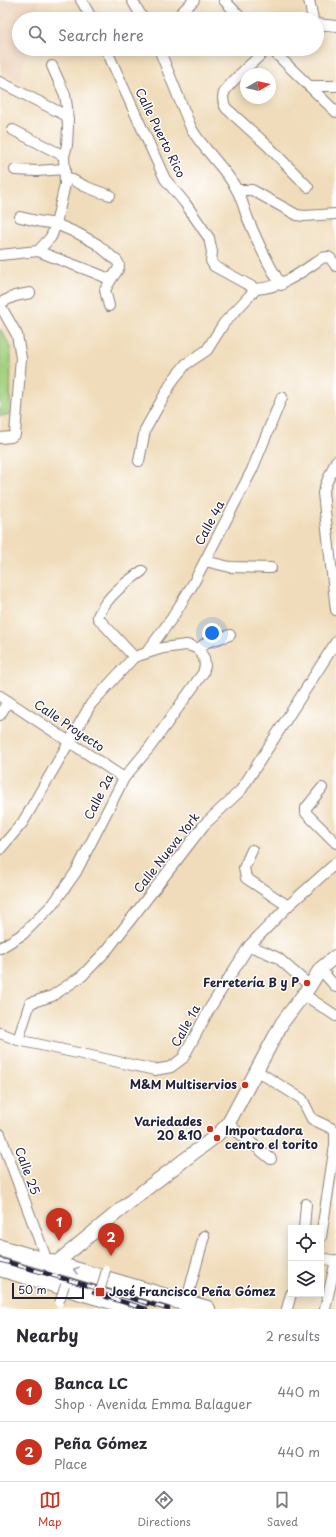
<!DOCTYPE html>
<meta charset="utf-8">
<style>
body{margin:0;font-family:"Playpen Sans",sans-serif;background:#f7f7f7;color:#2b2b33}
.controls{position:absolute;right:12px;bottom:12px;display:grid;overflow:hidden;border-radius:0px;box-shadow:0 2px 10px #0003}
.controls button{width:36px;height:36px;display:grid;place-items:center;padding:0;border:0;border-bottom:1px solid #e1e1e2;background:#fff;color:#2b2b33;font:20px sans-serif}
.compass{position:absolute;left:240px;top:68px;width:36px;height:36px;border-radius:50%;background:#fff;box-shadow:0 2px 10px #0003;rotate:81deg}
.scale{position:absolute;left:12px;bottom:10px;width:72px;box-sizing:border-box;padding-left:4px;border:2px solid #22223b;border-top:0;font-size:11px;line-height:14px;white-space:nowrap;color:#22223b;-webkit-text-stroke:3px #fff;paint-order:stroke}
.you{position:absolute;left:212px;top:633px;width:14px;height:14px;margin:-10px;border:3px solid #fff;border-radius:50%;background:#1a73e8;box-shadow:0 0 0 6px #1a73e833}
.badge{display:grid;place-items:center;width:26px;height:26px;border-radius:50%;background:#c8321e;color:#fff;font-size:13px;font-weight:700}
.pin{position:absolute;translate:-50% -33px;filter:drop-shadow(0 1px 2px #0008)}
.pin::after{content:'';position:absolute;top:21px;width:14px;height:12px;background:inherit;clip-path:polygon(0 0,100% 0,50% 100%)}
.list{margin:0;padding:0;list-style:none}
h2{display:flex;justify-content:space-between;align-items:center;height:52px;margin:0;padding:0 16px;font-size:17px}
h2 small{font-size:13px;font-weight:400;color:#7c7c81}
.list li{display:grid;grid-template-columns:26px 1fr auto;gap:12px;align-items:center;box-sizing:border-box;height:60px;padding:0 16px;border-top:1px solid #e1e1e2}
.list b{display:block;font-size:15px;white-space:nowrap}
.list p{margin:0;font-size:13px;white-space:nowrap;color:#7c7c81}
.list em{font-size:13px;font-style:normal;color:#7c7c81}
.icon{flex:none;width:22px;height:22px;fill:none;stroke:currentColor;stroke-width:2;stroke-linecap:round;stroke-linejoin:round}
.map{position:relative;flex:none;width:336px;height:1309px;overflow:hidden}
.search{position:absolute;background:#fff;box-shadow:0 2px 10px #0003;left:12px;right:12px;top:12px;height:44px;display:flex;align-items:center;gap:10px;box-sizing:border-box;padding:0 14px;border-radius:22px;color:#7c7c81;font-size:15px}
.sheet{height:172px;background:#fff}
nav{display:flex;justify-content:space-around;align-items:center;box-sizing:border-box;height:56px;border-top:1px solid #e1e1e2;background:#fff;font-size:11px;color:#7c7c81}
nav a{display:grid;justify-items:center;gap:2px}
nav .on{color:#c8321e}
.map>svg:first-child{display:block}
</style>
<div class="map">
<svg width="336" height="1309" viewBox="0 0 336 1309">
<rect width="100%" height="100%" fill="#fff"/>
<filter id="ink" filterUnits="userSpaceOnUse"><feTurbulence type="fractalNoise" baseFrequency=".025" numOctaves="2"/><feDisplacementMap in="SourceGraphic" scale="8" xChannelSelector="R" yChannelSelector="G"/><feConvolveMatrix kernelMatrix="1 2 1 2 8 2 1 2 1" color-interpolation-filters="sRGB"/></filter>
<filter id="wash" filterUnits="userSpaceOnUse"><feTurbulence type="fractalNoise" baseFrequency=".012" numOctaves="4" result="noise"/><feDisplacementMap in="SourceGraphic" scale="16" xChannelSelector="R" yChannelSelector="G"/><feGaussianBlur stdDeviation="0.9" result="paint"/><feColorMatrix in="noise" values="0 0 0 0 0 0 0 0 0 0 0 0 0 0 0 0 0 1.4 0 .05"/><feComposite in="paint" operator="in"/></filter>
<g filter="url(#wash)">
<rect width="100%" height="100%" fill="#f0dcba"/>
<!-- built -->
<polygon fill="#ecd2b9" points="2,0 39,0 35,19 19,19 19,49 28,49 20,81 0,70 0,5"/>
<!-- green -->
<polygon fill="#a3d17f" stroke="#627a5d" points="0,329 11,347 10,414 0,416"/>
</g>
<g filter="url(#ink)">
<g fill="none" stroke-linecap="round" stroke-linejoin="round">
<!-- minor casing -->
<g stroke="#897f7a" stroke-width="12">
<g id="minor">
<polyline points="81,0 92,19"/>
<polyline points="132,0 143,19"/>
<polyline points="224,0 242,19"/>
<polyline points="309,0 313,19"/>
<polyline points="175,19 194,0"/>
<polyline points="317,24 336,26"/>
<polyline points="106,49 165,179 185,203 209,238 212,252 211,261 214,266 256,289"/>
<path d="M159,49L191,128C204,151 225,167 237,190C242,199 244,209 248,219C257,241 268,264 281,285"/>
<path d="M267,49C258,58 228,83 224,93C222,99 223,103 226,108L268,146L308,187"/>
<polyline points="271,49 336,112"/>
<polyline points="0,82 65,115 68,119"/>
<polyline points="309,86 336,86"/>
<polyline points="13,130 64,156"/>
<polyline points="15,170 37,171 65,169"/>
<path d="M65,176C80,184 93,191 110,195"/>
<polyline points="237,190 252,190 297,215 304,216 336,214"/>
<path d="M20,217L37,221L56,224L79,234L97,244L117,261C122,267 116,272 112,278H107C85,268 61,261 38,251"/>
<polyline points="0,255 38,251 51,237 56,224 65,184 64,156 67,145 68,127 67,107 65,95 52,66"/>
<path d="M256,289C284,287 300,273 322,258L328,257L331,259L336,266"/>
<polyline points="0,303 15,296 30,293"/>
<polyline points="0,305 17,335 21,358 15,434 11,437 0,438"/>
<polyline points="109,306 105,290 112,278"/>
<polyline points="139,461 145,430 173,380 186,364 207,350 224,323 256,289"/>
<polyline points="336,461 326,484 323,493 336,610"/>
<polyline points="205,561 230,567 271,568"/>
<polyline points="198,649 207,642 230,635"/>
<polyline points="147,652 172,618 193,584 252,470 282,397"/>
<path d="M134,657L98,618V616C107,596 125,583 142,571"/>
<polyline points="0,696 124,778"/>
<polyline points="0,715 8,701"/>
<polyline points="322,788 306,808 306,813 336,843"/>
<polyline points="0,849 23,822 91,704 134,657 163,648 186,645 191,646 198,649 204,658 205,666 203,673 150,747 124,778 76,872 54,903 23,934 0,948"/>
<polyline points="252,850 244,868 246,878 288,906"/>
<polyline points="249,946 265,952 278,958 310,986"/>
<polyline points="320,969 336,987"/>
<polyline points="303,994 336,1016"/>
<polyline points="0,1033 18,1040 155,1070 171,1067 183,1058 210,1008 249,946 288,906 336,863"/>
<polyline points="18,1040 30,1003 52,996 82,976 107,950 204,825 241,790 336,642"/>
<polyline points="257,1071 302,1099 312,1119 333,1129 335,1132 335,1145 321,1237"/>
<polyline points="228,1124 271,1159"/>
<polyline points="0,1134 47,1261"/>
<polyline points="304,1228 306,1204"/>
<polyline points="321,1258 335,1261"/>
<polyline points="186,1303 204,1236"/>
<polyline points="287,1309 291,1294"/>
<polyline points="325,1309 336,1260"/>
</g>
</g>
<!-- tertiary casing -->
<g stroke="#897f7a" stroke-width="15">
<polyline id="tertiary" points="50,1283 55,1264 142,1192 216,1136 228,1124 282,1023 310,986 320,969 336,956"/>
</g>
<!-- primary casing -->
<g stroke="#897f7a" stroke-width="18">
<g id="primary">
<polyline points="0,1248 207,1309"/>
<polyline points="0,1268 139,1309"/>
</g>
</g>
<!-- minor -->
<use href="#minor" stroke="#fff" stroke-width="10"/>
<!-- tertiary -->
<use href="#tertiary" stroke="#fff" stroke-width="13"/>
<!-- primary -->
<use href="#primary" stroke="#fff" stroke-width="16"/>
<!-- rail casing -->
<g stroke="#22223b" stroke-width="4.5">
<g id="rail">
<polyline points="0,1260 168,1309"/>
<polyline points="94,1293 146,1309"/>
</g>
</g>
<!-- rail -->
<use href="#rail" stroke="#fff" stroke-width="3" stroke-dasharray="9" stroke-linecap="butt"/>
<!-- pedestrian-bridge casing -->
<g stroke="#897f7a" stroke-width="10" stroke-linecap="butt">
<g id="pedestrian-bridge">
<polyline points="99,1295 106,1270"/>
<polyline points="59,1303 65,1285"/>
</g>
</g>
<!-- pedestrian-bridge -->
<use href="#pedestrian-bridge" stroke="#fff" stroke-width="8"/>
</g>
<!-- one-way arrows -->
<defs><path id="oneway-chevron" d="M-2-3.5L2.5 0L-2 3.5" fill="none" stroke-width="1.6" stroke-linecap="round" stroke-linejoin="round"/></defs>
<use stroke="#9c9ca7" href="#oneway-chevron" transform="translate(76 1270) rotate(-163)"/>
</g>
<!-- markers -->
<g fill="#c8321e" stroke="#fff" stroke-width="1.5">
<circle cx="307" cy="983" r="4"/>
<circle cx="245" cy="1085" r="4"/>
<circle cx="210" cy="1129" r="4"/>
<circle cx="217" cy="1138" r="4"/>
<rect x="95" y="1287" width="10" height="10" rx="2"/>
</g>
<g text-anchor="middle" stroke-width="3" stroke-linejoin="round" paint-order="stroke">
<!-- street labels -->
<g font-size="12" fill="#22223b" stroke="#fff">
<text transform="translate(160 133) rotate(64)" y="4">Calle Puerto Rico</text>
<text transform="translate(210 523) rotate(-62)" y="4">Calle 4a</text>
<text transform="translate(69 726) rotate(34)" y="4">Calle Proyecto</text>
<text transform="translate(99 797) rotate(-63)" y="4">Calle 2a</text>
<text transform="translate(167 853) rotate(-52)" y="4">Calle Nueva York</text>
<text transform="translate(186 1026) rotate(-61)" y="4">Calle 1a</text>
<text transform="translate(27 1171) rotate(70)" y="4">Calle 25</text>
</g>
<!-- poi labels -->
<g font-size="12" font-weight="bold" fill="#22223b" stroke="#fff" text-anchor="end">
<text x="299" y="987">Ferretería B y P</text>
<text x="237" y="1089">M&amp;M Multiservios</text>
<text x="202" y="1126">Variedades<tspan x="202" dy="14">20 &amp;10</tspan></text>
<text x="225" y="1135" text-anchor="start">Importadora<tspan x="225" dy="14">centro el torito</tspan></text>
<text x="109" y="1296" text-anchor="start">José Francisco Peña Gómez</text>
</g>
</g>
</svg>
<div class="controls">
<button><svg class="icon" aria-label="locate" viewBox="0 0 24 24"><circle cx="12" cy="12" r="6"/><path d="M12 2v4M12 18v4M2 12h4M18 12h4"/></svg></button>
<button><svg class="icon" aria-label="layers" viewBox="0 0 24 24"><path d="M12 4l9 5-9 5-9-5zM3 14l9 5 9-5"/></svg></button>
</div>
<svg class="compass" viewBox="-18 -18 36 36"><path d="M0-13l5 13h-10z" fill="#e53935"/><path d="M0 13l5-13h-10z" fill="#7c7c81"/></svg>
<div class="scale">50 m</div>
<div class="you"></div>
<div class="pin badge" style="left:59px;top:1241px">1</div>
<div class="pin badge" style="left:111px;top:1256px">2</div>
<div class="search"><svg class="icon" aria-label="search" viewBox="0 0 24 24"><circle cx="10" cy="10" r="6"/><path d="M15 15l6 6"/></svg>Search here</div>
</div>
<section class="sheet">
<h2>Nearby<small>2 results</small></h2>
<ul class="list">
<li><span class="badge">1</span><div><b>Banca LC</b><p>Shop · Avenida Emma Balaguer</p></div><em>440 m</em></li>
<li><span class="badge">2</span><div><b>Peña Gómez</b><p>Place</p></div><em>440 m</em></li>
</ul>
</section>
<nav>
<a class="on"><svg class="icon" aria-label="map" viewBox="0 0 24 24"><path d="M3 6l6-2 6 2 6-2v14l-6 2-6-2-6 2zM9 4v14M15 6v14"/></svg>Map</a>
<a><svg class="icon" aria-label="directions" viewBox="0 0 24 24"><path d="M12 3l9 9-9 9-9-9zM9 14v-3h6M13 9l2 2-2 2"/></svg>Directions</a>
<a><svg class="icon" aria-label="saved" viewBox="0 0 24 24"><path d="M7 4h10v16l-5-4-5 4z"/></svg>Saved</a>
</nav>
